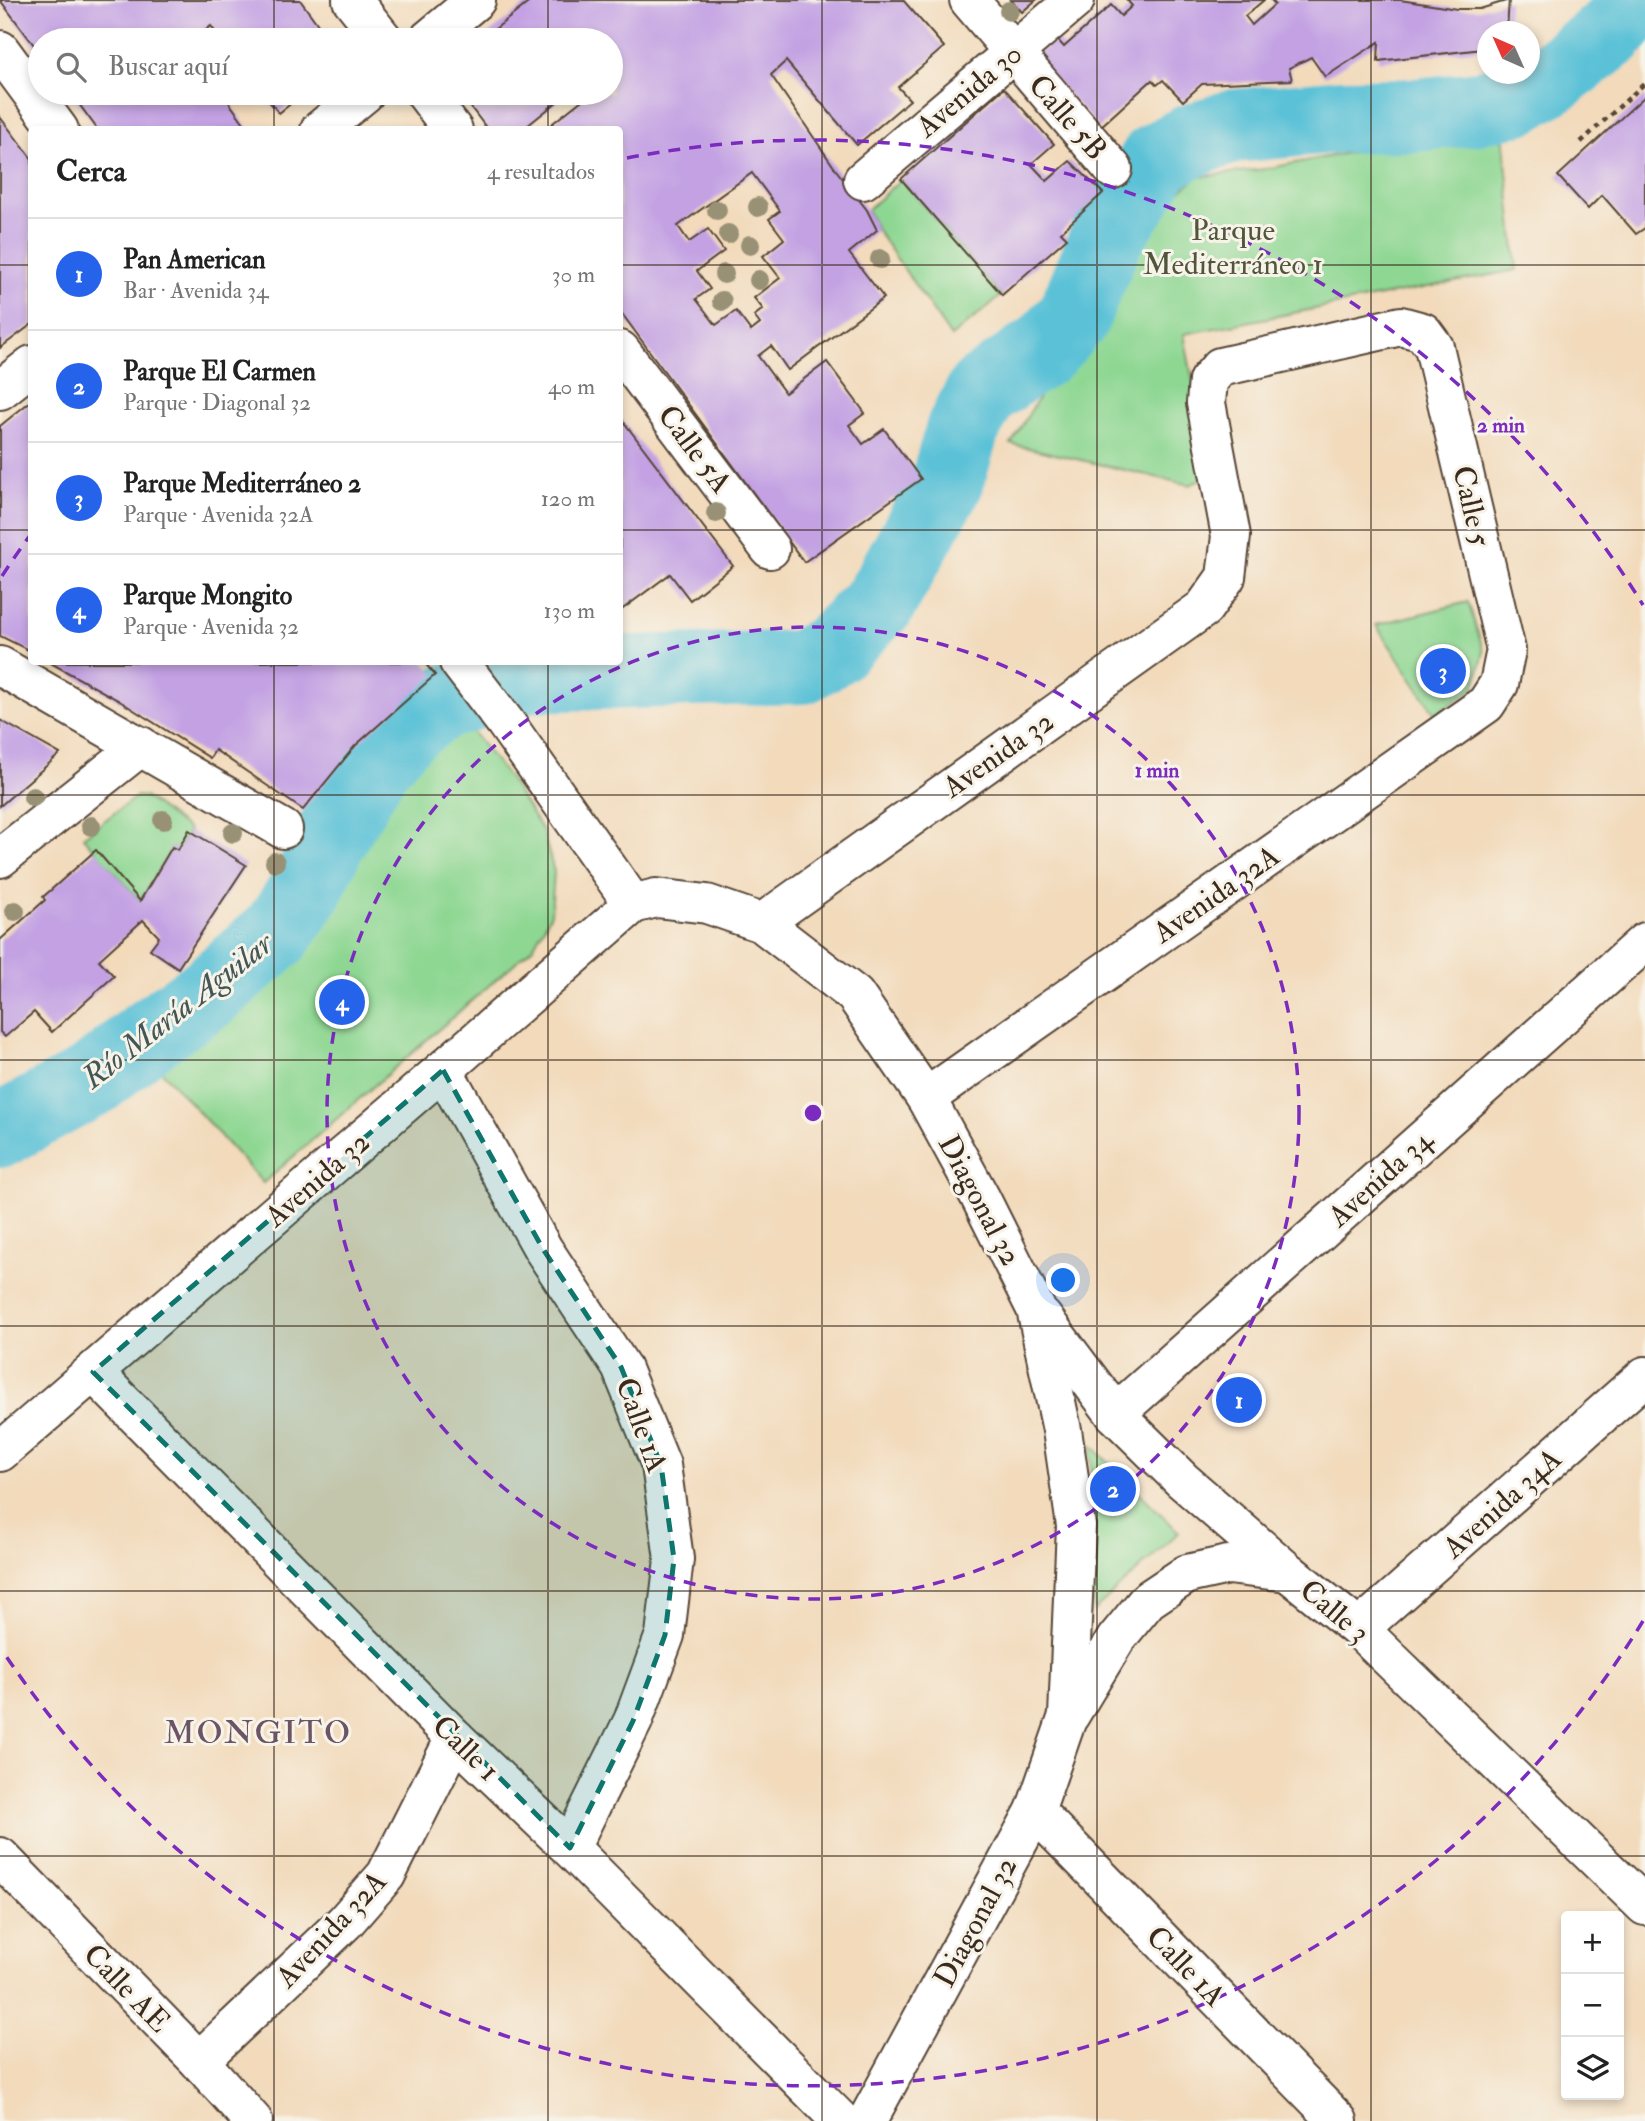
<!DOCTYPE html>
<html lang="es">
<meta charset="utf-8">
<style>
body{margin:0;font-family:"IM FELL Double Pica",serif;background:#f2f2f2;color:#222}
.controls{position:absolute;right:21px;bottom:21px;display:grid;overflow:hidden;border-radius:7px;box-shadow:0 4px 10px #0003}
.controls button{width:63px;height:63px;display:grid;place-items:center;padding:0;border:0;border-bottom:2px solid #e0e0e0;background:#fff;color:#222;font:35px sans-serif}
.compass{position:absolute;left:1477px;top:21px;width:63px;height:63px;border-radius:50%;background:#fff;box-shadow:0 4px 10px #0003;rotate:315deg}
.you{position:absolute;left:1064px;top:1281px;width:24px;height:24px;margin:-18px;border:5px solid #fff;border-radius:50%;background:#1a73e8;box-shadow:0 0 0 10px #1a73e833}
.badge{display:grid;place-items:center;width:46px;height:46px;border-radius:50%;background:#2563eb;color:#fff;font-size:23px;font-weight:700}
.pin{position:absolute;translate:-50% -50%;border:4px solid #fff;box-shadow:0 2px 7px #0006}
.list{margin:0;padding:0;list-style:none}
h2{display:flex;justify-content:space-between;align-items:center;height:91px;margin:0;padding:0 28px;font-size:30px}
h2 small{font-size:23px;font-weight:400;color:#767676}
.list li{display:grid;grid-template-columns:46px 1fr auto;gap:21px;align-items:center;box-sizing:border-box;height:112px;padding:0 28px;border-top:2px solid #e0e0e0}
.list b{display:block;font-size:26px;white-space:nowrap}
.list p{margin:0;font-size:23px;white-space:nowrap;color:#767676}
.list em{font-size:23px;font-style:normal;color:#767676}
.icon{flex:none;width:38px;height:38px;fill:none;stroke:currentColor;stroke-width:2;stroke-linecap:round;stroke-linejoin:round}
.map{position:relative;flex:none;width:1645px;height:2121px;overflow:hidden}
.search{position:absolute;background:#fff;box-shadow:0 4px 10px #0003;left:28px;top:28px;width:595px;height:77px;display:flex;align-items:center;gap:18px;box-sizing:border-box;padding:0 24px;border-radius:38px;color:#767676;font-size:26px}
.panel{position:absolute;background:#fff;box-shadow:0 4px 10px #0003;left:28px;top:126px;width:595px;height:539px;border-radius:7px}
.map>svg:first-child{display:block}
</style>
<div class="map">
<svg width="1645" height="2121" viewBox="0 0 1645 2121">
<rect width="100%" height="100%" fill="#f7f3e8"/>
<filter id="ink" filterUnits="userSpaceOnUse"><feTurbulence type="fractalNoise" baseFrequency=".0143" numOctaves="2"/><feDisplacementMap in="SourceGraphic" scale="14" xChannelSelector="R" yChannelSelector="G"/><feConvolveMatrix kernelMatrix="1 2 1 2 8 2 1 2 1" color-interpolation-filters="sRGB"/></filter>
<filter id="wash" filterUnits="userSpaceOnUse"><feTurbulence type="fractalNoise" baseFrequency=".00686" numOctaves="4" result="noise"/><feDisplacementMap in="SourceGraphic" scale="28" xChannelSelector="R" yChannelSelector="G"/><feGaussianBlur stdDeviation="1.57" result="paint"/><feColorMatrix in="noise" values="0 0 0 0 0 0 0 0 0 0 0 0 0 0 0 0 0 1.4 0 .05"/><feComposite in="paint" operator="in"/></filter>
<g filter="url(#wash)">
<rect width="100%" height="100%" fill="#f2dabb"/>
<!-- green -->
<g fill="#8ed793" stroke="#648058" stroke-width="2">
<polygon points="1502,123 1517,270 1184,334 1210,475 1190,485 1011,444 1071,343 1124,274 1148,215 1198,177 1265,169"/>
<polygon points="901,179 1002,295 951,337 877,230 867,210"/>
<polygon points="1468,602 1484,652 1474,689 1435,714 1376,625"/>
<polygon points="457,712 507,776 543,831 554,872 551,914 533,947 263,1183 149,1057 289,940 323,891 346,842 388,770 439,723"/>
<polygon points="137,796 145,797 189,830 178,850 172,848 140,901 83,837"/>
<polygon points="1091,1445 1179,1532 1094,1611"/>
</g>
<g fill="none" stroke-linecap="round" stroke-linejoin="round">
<!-- river -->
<polyline stroke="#5ac1d7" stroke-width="74" points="0,1131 93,1080 149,1035 207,994 276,934 306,890 329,840 375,762 404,730 440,704 529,675 802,667 831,650 880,602 947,482 963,428 983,391 1044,349 1073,317 1107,236 1133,199 1157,159 1188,142 1234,126 1342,116 1417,115 1472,109 1518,98 1554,76 1610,33 1637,0"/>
</g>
<g id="blocks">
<!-- building -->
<g fill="#c3a1e3" fill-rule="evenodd">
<polygon points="0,0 300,0 329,40 221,40 211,26 193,40 40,40 40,53"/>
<path d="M532,0H903L944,47L898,87L910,100L857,145L786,61L771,75L836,170L867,210L877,230L849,253L884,298L788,370L771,346L758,356L785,393L827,362L865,413L849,425L863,444L884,429L921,479L804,562L620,311V130H544L591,93H611V40H481ZM752,173L780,211L769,219L784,239L763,256L780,278L754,298L763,309L754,316L760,324L751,331L736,311L716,325L696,299L710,289L697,271L724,251L708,229L689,242L678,226Z"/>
<polygon points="1011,0 1036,0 1022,12"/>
<polygon points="1127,0 1264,0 1245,16 1252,25 1275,4 1271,0 1400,0 1457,9 1480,9 1509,0 1507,29 1482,34 1482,49 1378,61 1379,42 1325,77 1311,57 1289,68 1292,80 1202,84 1183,101 1163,80 1157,85 1152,80 1099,128 1035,57 1056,38 1064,47 1111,5 1121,16 1132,6"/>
<polygon points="1004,88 1054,144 1031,164 1047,181 1070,161 1103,193 1061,232 1067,238 1002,295 901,179"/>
<polygon points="71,93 222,93 249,130 98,130"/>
<polygon points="262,93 304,93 279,113"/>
<polygon points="460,93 568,93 522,130 488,130"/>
<polygon points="1645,96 1645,228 1636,234 1602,195 1588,209 1558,176"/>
<polygon points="0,117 32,159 32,324 0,348"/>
<polygon points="32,400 32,652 0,636 0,426"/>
<polygon points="620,417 733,566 690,600 670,574 620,611"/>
<polygon points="49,662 424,662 435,675 355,746 303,810 215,750 210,758 118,700"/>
<polygon points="0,720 60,754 0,806"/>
<polygon points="189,830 246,865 178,968 150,949 159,937 143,920 99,960 114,976 52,1032 34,1012 5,1037 0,1032 0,940 45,900 43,897 96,850 140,901 172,847 178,850"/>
</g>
</g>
</g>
<g filter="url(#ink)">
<use href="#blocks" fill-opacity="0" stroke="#564436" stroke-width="2"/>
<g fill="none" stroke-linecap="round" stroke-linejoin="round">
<!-- minor casing -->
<g stroke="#564436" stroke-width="42">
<g id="minor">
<polyline points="352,0 384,40"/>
<polyline points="969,0 1113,169"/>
<polyline points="428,40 476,0"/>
<polyline points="0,50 59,130"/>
<polyline points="425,93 453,130"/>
<polyline points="320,130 365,93"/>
<polyline points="863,180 1075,0"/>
<polyline points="620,350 770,549"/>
<polyline points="0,390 32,365"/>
<polyline points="459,662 505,722 633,904"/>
<polyline points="0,666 283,829"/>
<polyline points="0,858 141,746"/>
<polyline points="762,923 1204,608 1226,577 1231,536 1206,403 1208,381 1220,367 1401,326 1423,332 1434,347 1506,650 1499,684 1486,704 926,1098"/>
<polyline points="443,1070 543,1249 621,1367 661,1465 674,1559 665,1635 633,1721 570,1848"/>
<polyline points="1042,1317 1115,1414 1182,1480 1288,1572 1359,1629 1645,1906"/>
<polyline points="93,1372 455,1738 570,1848 841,2121"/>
<polyline points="1115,1414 1645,942"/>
<polyline points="0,1452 443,1070 633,904 656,898 707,904 762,923 855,995 926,1098 980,1197 1036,1309 1062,1430 1076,1526 1068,1716 1035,1811 867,2121"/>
<polyline points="1359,1629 1645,1376"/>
<polyline points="1070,1715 1116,1639 1148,1600 1187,1574 1228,1565 1288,1572"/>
<polyline points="1035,1811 1338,2121"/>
<polyline points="0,1857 199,2061 253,2121"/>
<polyline points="199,2061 345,1922 386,1875 455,1738"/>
</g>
</g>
<!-- path -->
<polyline stroke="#564436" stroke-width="4.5" stroke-dasharray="5 5" stroke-linecap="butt" points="1581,142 1645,83"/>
<!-- minor -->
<use href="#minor" stroke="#fff" stroke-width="38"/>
</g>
<!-- trees -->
<g fill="#999175">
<circle cx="1009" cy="11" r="10"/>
<circle cx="758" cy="207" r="10"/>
<circle cx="717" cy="210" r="10"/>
<circle cx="728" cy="234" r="10"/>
<circle cx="750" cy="245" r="10"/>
<circle cx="880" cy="259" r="10"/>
<circle cx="724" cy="274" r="10"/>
<circle cx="759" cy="280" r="10"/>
<circle cx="722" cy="301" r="10"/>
<circle cx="716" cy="513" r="10"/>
<circle cx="33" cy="797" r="10"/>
<circle cx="163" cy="820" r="10"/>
<circle cx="91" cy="826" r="10"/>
<circle cx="233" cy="833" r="10"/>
<circle cx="275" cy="862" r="10"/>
<circle cx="15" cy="911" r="10"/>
</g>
</g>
<!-- marked area -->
<path fill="#0f766e" fill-opacity="0.2" stroke="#0f766e" stroke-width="5" stroke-dasharray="14 9" stroke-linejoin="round" d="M443,1070L543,1249L621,1367L661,1465L674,1559L665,1635L633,1721L570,1848L93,1372Z"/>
<!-- grid -->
<path fill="none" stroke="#3b2a1e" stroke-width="2" stroke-opacity="0.55" d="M274,0V40M548,0V40M822,0V2121M1097,0V2121M1371,0V2121M274,93V130M548,93V130M0,265H32M620,265H1645M0,530H32M620,530H1645M274,662V2121M548,662V2121M0,795H1645M0,1060H1645M0,1326H1645M0,1591H1645M0,1856H1645"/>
<!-- distance rings -->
<g fill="none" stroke="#7b2cbf" stroke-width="3.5" stroke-dasharray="12 9">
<circle cx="813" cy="1113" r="486"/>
<path d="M1643 1621A973 973 0 0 1 2 1650M2 576A973 973 0 0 1 31 534M627 158A973 973 0 0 1 1643 605"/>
</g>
<g text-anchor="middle" stroke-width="6" stroke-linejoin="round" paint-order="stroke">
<!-- street labels -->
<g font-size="30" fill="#3b2a1e" stroke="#f7f3e8">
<text transform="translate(969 90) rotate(-40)" y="10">Avenida 30</text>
<text transform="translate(1068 117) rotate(49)" y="10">Calle 5B</text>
<text transform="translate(695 449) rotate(53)" y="10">Calle 5A</text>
<text transform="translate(1472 506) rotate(77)" y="10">Calle 5</text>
<text transform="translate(998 754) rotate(-35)" y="10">Avenida 32</text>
<text transform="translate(1216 894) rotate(-35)" y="10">Avenida 32A</text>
<text transform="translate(1380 1178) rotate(-42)" y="10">Avenida 34</text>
<text transform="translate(317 1179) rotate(-41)" y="10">Avenida 32</text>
<text transform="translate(980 1200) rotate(62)" y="10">Diagonal 32</text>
<text transform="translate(642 1425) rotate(70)" y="10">Calle 1A</text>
<text transform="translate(1502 1503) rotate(-42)" y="10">Avenida 34A</text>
<text transform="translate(1335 1611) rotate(40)" y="10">Calle 3</text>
<text transform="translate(466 1748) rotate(44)" y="10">Calle 1</text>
<text transform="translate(975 1922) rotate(-62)" y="10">Diagonal 32</text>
<text transform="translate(331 1929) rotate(-47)" y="10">Avenida 32A</text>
<text transform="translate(1186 1966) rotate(46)" y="10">Calle 1A</text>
<text transform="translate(127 1988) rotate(46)" y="10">Calle AE</text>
</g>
<!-- park labels -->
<g font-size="30" fill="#50553b" stroke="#f7f3e8">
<text x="1233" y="240">Parque<tspan x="1233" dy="34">Mediterráneo 1</tspan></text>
</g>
<!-- water labels -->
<g font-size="32" font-style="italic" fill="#445756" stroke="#f7f3e8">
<text transform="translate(177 1010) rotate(-38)" y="11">Río María Aguilar</text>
</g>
<!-- neighbourhood labels -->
<g font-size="32" letter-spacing="2" fill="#6b5463" stroke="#f7f3e8">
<text x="258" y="1743">MONGITO</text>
</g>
</g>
<circle cx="813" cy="1113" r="10" fill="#7b2cbf" stroke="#f7f3e8" stroke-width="3.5"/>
<g font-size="21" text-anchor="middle" font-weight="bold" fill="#7b2cbf" stroke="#f7f3e8" stroke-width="6" stroke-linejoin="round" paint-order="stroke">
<text x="1501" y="432">2 min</text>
<text x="1157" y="777">1 min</text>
</g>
</svg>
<div class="controls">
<button>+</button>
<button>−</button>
<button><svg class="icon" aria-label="layers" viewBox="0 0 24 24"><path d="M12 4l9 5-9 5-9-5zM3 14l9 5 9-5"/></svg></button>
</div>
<svg class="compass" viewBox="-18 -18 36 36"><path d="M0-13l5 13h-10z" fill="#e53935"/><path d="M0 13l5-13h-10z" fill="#767676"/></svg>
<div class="you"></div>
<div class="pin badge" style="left:1239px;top:1400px">1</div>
<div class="pin badge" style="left:1113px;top:1489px">2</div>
<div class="pin badge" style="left:1443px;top:671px">3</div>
<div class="pin badge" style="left:342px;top:1002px">4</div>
<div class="search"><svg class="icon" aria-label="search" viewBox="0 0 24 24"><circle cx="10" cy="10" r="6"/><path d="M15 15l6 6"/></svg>Buscar aquí</div>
<section class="panel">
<h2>Cerca<small>4 resultados</small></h2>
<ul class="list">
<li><span class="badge">1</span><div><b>Pan American</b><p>Bar · Avenida 34</p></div><em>30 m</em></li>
<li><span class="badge">2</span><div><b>Parque El Carmen</b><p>Parque · Diagonal 32</p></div><em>40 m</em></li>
<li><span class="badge">3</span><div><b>Parque Mediterráneo 2</b><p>Parque · Avenida 32A</p></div><em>120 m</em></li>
<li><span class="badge">4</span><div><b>Parque Mongito</b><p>Parque · Avenida 32</p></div><em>130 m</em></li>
</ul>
</section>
</div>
